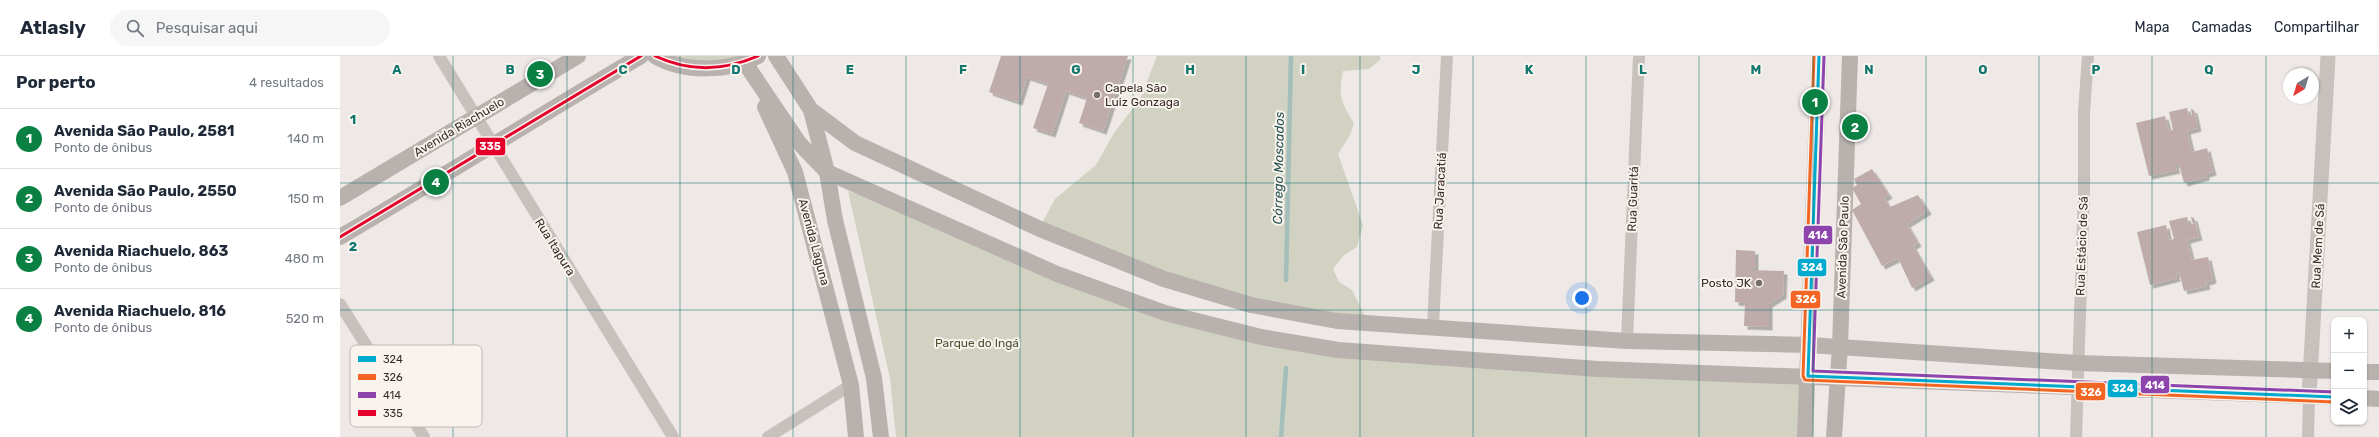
<!DOCTYPE html>
<html lang="pt">
<meta charset="utf-8">
<style>
body{margin:0;font-family:Rubik,sans-serif;background:#f6f6f7;color:#1f2937}
.controls{position:absolute;right:12px;bottom:12px;display:grid;overflow:hidden;border-radius:8px;box-shadow:0 1px 3px #0004}
.controls button{width:36px;height:36px;display:grid;place-items:center;padding:0;border:0;border-bottom:1px solid #e0e1e3;background:#fff;color:#1f2937;font:20px sans-serif}
.compass{position:absolute;left:1943px;top:12px;width:36px;height:36px;border-radius:50%;background:#fff;box-shadow:0 1px 3px #0004;rotate:218deg}
.you{position:absolute;left:1242px;top:242px;width:14px;height:14px;margin:-10px;border:3px solid #fff;border-radius:50%;background:#1a73e8;box-shadow:0 0 0 6px #1a73e833}
.badge{display:grid;place-items:center;width:26px;height:26px;border-radius:50%;background:#0b8043;color:#fff;font-size:13px;font-weight:700}
.pin{position:absolute;translate:-50% -50%;border:2px solid #fff;box-shadow:0 1px 4px #0006}
.list{margin:0;padding:0;list-style:none}
h2{display:flex;justify-content:space-between;align-items:center;height:52px;margin:0;padding:0 16px;font-size:17px}
h2 small{font-size:13px;font-weight:400;color:#747a83}
.list li{display:grid;grid-template-columns:26px 1fr auto;gap:12px;align-items:center;box-sizing:border-box;height:60px;padding:0 16px;border-top:1px solid #e0e1e3}
.list b{display:block;font-size:15px;white-space:nowrap}
.list p{margin:0;font-size:13px;white-space:nowrap;color:#747a83}
.list em{font-size:13px;font-style:normal;color:#747a83}
.icon{flex:none;width:22px;height:22px;fill:none;stroke:currentColor;stroke-width:2;stroke-linecap:round;stroke-linejoin:round}
.map{position:relative;flex:none;width:2039px;height:381px;overflow:hidden}
header{display:flex;align-items:center;gap:24px;box-sizing:border-box;height:56px;padding:0 20px;background:#fff;border-bottom:1px solid #e0e1e3}
header strong{font-size:19px}
nav{display:flex;gap:22px;margin-inline-start:auto;font-size:14px}
.search{width:280px;height:36px;background:#f6f6f7;display:flex;align-items:center;gap:10px;box-sizing:border-box;padding:0 14px;border-radius:22px;color:#747a83;font-size:15px}
main{display:flex}
aside{flex:1;background:#fff}
.map>svg:first-child{display:block}
</style>
<header>
<strong>Atlasly</strong>
<div class="search"><svg class="icon" aria-label="search" viewBox="0 0 24 24"><circle cx="10" cy="10" r="6"/><path d="M15 15l6 6"/></svg>Pesquisar aqui</div>
<nav><a>Mapa</a><a>Camadas</a><a>Compartilhar</a></nav>
</header>
<main>
<aside>
<h2>Por perto<small>4 resultados</small></h2>
<ul class="list">
<li><span class="badge">1</span><div><b>Avenida São Paulo, 2581</b><p>Ponto de ônibus</p></div><em>140 m</em></li>
<li><span class="badge">2</span><div><b>Avenida São Paulo, 2550</b><p>Ponto de ônibus</p></div><em>150 m</em></li>
<li><span class="badge">3</span><div><b>Avenida Riachuelo, 863</b><p>Ponto de ônibus</p></div><em>480 m</em></li>
<li><span class="badge">4</span><div><b>Avenida Riachuelo, 816</b><p>Ponto de ônibus</p></div><em>520 m</em></li>
</ul>
</aside>
<div class="map">
<svg width="2039" height="381" viewBox="0 0 2039 381">
<defs>
<filter id="shadow"><feDropShadow dx="3.5" dy="3.5" stdDeviation="0" flood-color="#0004"/></filter>
</defs>
<rect width="100%" height="100%" fill="#eee9e6"/>
<!-- green -->
<g fill="#d1d2c1">
<polygon points="315,0 400,0 382,11"/>
<path d="M817,0H1040V4L1029,13L1003,15C998,39 1001,47 1014,67L1010,79L998,98L1023,169L1017,191L1004,199L993,213L999,226L1012,234L1028,266L912,247L701,169L715,143L756,109L774,77L800,43Z"/>
<polygon points="508,135 553,150 717,220 919,283 1463,325 1461,381 556,381 550,322"/>
</g>
<g fill="none" stroke-linecap="round" stroke-linejoin="round">
<!-- stream -->
<g stroke="#a4bebb" stroke-width="4.5">
<polyline points="946,224 951,0"/>
<polyline points="941,381 946,312"/>
</g>
</g>
<!-- building -->
<g fill="#bfacaa" filter="url(#shadow)">
<polygon points="661,0 788,0 763,75 739,67 747,42 726,35 712,78 693,72 708,28 687,21 679,46 649,36"/>
<polygon points="1847,52 1849,60 1852,59 1851,53 1854,54 1858,72 1847,75 1852,96 1867,92 1873,116 1866,118 1866,121 1844,127 1839,108 1835,109 1837,114 1809,120 1796,67 1825,60 1829,75 1833,74 1829,56"/>
<polygon points="1532,113 1549,139 1544,142 1550,151 1578,139 1588,155 1567,168 1578,187 1573,190 1591,221 1572,232 1558,202 1542,210 1512,154 1521,148 1512,132 1517,129 1514,123"/>
<polygon points="1847,161 1849,168 1853,168 1851,161 1854,162 1859,181 1847,184 1852,204 1868,201 1873,224 1866,226 1867,230 1844,235 1839,216 1836,217 1837,222 1810,229 1797,176 1826,169 1829,184 1834,183 1829,165"/>
<polygon points="1396,194 1415,195 1415,212 1411,212 1411,214 1444,215 1443,239 1429,248 1429,271 1404,270 1405,247 1395,246"/>
</g>
<g fill="none" stroke-linecap="round" stroke-linejoin="round">
<!-- minor -->
<g stroke="#c7c1be" stroke-width="12">
<polyline points="99,0 333,381"/>
<polyline points="0,248 84,381"/>
<polyline points="1093,270 1107,0"/>
<polyline points="1287,285 1299,0"/>
<polyline points="428,381 511,329"/>
<polyline points="1736,381 1744,136 1744,56 1748,0"/>
<polyline points="1968,381 1969,340"/>
</g>
<!-- tertiary -->
<polyline stroke="#c7c1be" stroke-width="15" points="1969,340 1988,0"/>
<!-- secondary -->
<g stroke="#b8b1ae" stroke-width="16">
<path d="M315,0C344,17 389,16 418,0"/>
<polyline points="436,0 471,54 487,116 495,164 534,322 541,381"/>
<polyline points="405,7 459,87 487,116 717,218 825,257 921,281 998,294 1258,313 1994,341"/>
<polyline points="425,51 455,116 511,329 516,381"/>
<polyline points="471,54 515,87 700,173 824,223 911,249 997,265 1287,285 1469,289 1738,307 1994,315"/>
<polyline points="0,142 238,0"/>
<path d="M0,181C101,122 200,59 301,0"/>
<polyline points="2024,316 2039,316"/>
<polyline points="2024,342 2039,343"/>
<polyline points="1465,381 1479,0"/>
<polyline points="1494,381 1500,290 1510,0"/>
</g>
<!-- bus-1 casing -->
<g stroke="#f9f3ee" stroke-width="6">
<polyline id="bus-1" points="1479,0 1468,320 1994,341"/>
</g>
<!-- bus-2 casing -->
<g stroke="#f9f3ee" stroke-width="6">
<polyline id="bus-2" points="1474,0 1463,320 1465,324 1994,346"/>
</g>
<!-- bus-3 casing -->
<g stroke="#f9f3ee" stroke-width="6">
<polyline id="bus-3" points="1484,0 1473,315 1994,336"/>
</g>
<!-- bus-4 casing -->
<g stroke="#f9f3ee" stroke-width="6">
<g id="bus-4">
<path d="M315,0C349,16 384,15 418,0"/>
<polyline points="0,181 301,0"/>
</g>
</g>
<!-- bus-1 -->
<use href="#bus-1" stroke="#00a9ce" stroke-width="3"/>
<!-- bus-2 -->
<use href="#bus-2" stroke="#f26522" stroke-width="3"/>
<!-- bus-3 -->
<use href="#bus-3" stroke="#8e44ad" stroke-width="3"/>
<!-- bus-4 -->
<use href="#bus-4" stroke="#e4002b" stroke-width="3"/>
</g>
<!-- grid -->
<path fill="none" stroke="#0f766e" stroke-width="1" stroke-opacity="0.55" d="M113,0V381M227,0V381M340,0V381M453,0V381M566,0V381M680,0V381M793,0V381M906,0V381M1020,0V381M1133,0V381M1246,0V381M1359,0V381M1473,0V381M1586,0V381M1699,0V381M1812,0V381M1926,0V381M0,127H2039M0,254H2039"/>
<!-- markers -->
<g fill="#786f6d" stroke="#f9f3ee" stroke-width="1.5">
<circle cx="757" cy="39" r="4"/>
<circle cx="1419" cy="227" r="4"/>
</g>
<g text-anchor="middle" stroke-width="4" stroke-linejoin="round" paint-order="stroke">
<!-- poi labels -->
<g font-size="12" fill="#382e2c" stroke="#f9f3ee" text-anchor="start">
<text x="765" y="36">Capela São<tspan x="765" dy="14">Luiz Gonzaga</tspan></text>
<text x="1411" y="231" text-anchor="end">Posto JK</text>
</g>
<!-- street labels -->
<g font-size="12" fill="#382e2c" stroke="#f9f3ee">
<text transform="translate(119 71) rotate(-31)" y="4">Avenida Riachuelo</text>
<text transform="translate(1100 135) rotate(-87)" y="4">Rua Jaracatiá</text>
<text transform="translate(1293 143) rotate(-88)" y="4">Rua Guaritá</text>
<text transform="translate(474 186) rotate(75)" y="4">Avenida Laguna</text>
<text transform="translate(1742 190) rotate(-88)" y="4">Rua Estácio de Sá</text>
<text transform="translate(1978 190) rotate(-87)" y="4">Rua Mem de Sá</text>
<text transform="translate(215 191) rotate(58)" y="4">Rua Itapura</text>
<text transform="translate(1503 191) rotate(-88)" y="4">Avenida São Paulo</text>
</g>
<!-- park labels -->
<g font-size="12" fill="#4c5432" stroke="#f9f3ee">
<text x="637" y="291">Parque do Ingá</text>
</g>
<!-- water labels -->
<g font-size="13" font-style="italic" fill="#265553" stroke="#f9f3ee">
<text transform="translate(938 112) rotate(-89)" y="5">Córrego Moscados</text>
</g>
</g>
<!-- legend -->
<rect x="10" y="289" width="132" height="82" rx="6" fill="#f9f3ee" stroke="#bfb8b4" stroke-width="1"/>
<rect x="18" y="300" width="18" height="6" fill="#00a9ce"/>
<rect x="18" y="318" width="18" height="6" fill="#f26522"/>
<rect x="18" y="336" width="18" height="6" fill="#8e44ad"/>
<rect x="18" y="354" width="18" height="6" fill="#e4002b"/>
<g font-size="11" fill="#382e2c">
<text x="43" y="307">324</text>
<text x="43" y="325">326</text>
<text x="43" y="343">414</text>
<text x="43" y="361">335</text>
</g>
<g font-size="13" text-anchor="middle" font-weight="bold" fill="#0f766e" stroke="#f9f3ee" stroke-width="4" stroke-linejoin="round" paint-order="stroke">
<text x="57" y="18">A</text>
<text x="170" y="18">B</text>
<text x="283" y="18">C</text>
<text x="396" y="18">D</text>
<text x="510" y="18">E</text>
<text x="623" y="18">F</text>
<text x="736" y="18">G</text>
<text x="850" y="18">H</text>
<text x="963" y="18">I</text>
<text x="1076" y="18">J</text>
<text x="1189" y="18">K</text>
<text x="1303" y="18">L</text>
<text x="1416" y="18">M</text>
<text x="1529" y="18">N</text>
<text x="1643" y="18">O</text>
<text x="1756" y="18">P</text>
<text x="1869" y="18">Q</text>
<text x="13" y="68">1</text>
<text x="13" y="195">2</text>
</g>
<g stroke="#f9f3ee" stroke-width="1.5">
<rect x="135" y="81" width="31" height="19" rx="4" fill="#e4002b"/>
<rect x="1463" y="169" width="30" height="20" rx="4" fill="#8e44ad"/>
<rect x="1457" y="202" width="30" height="19" rx="4" fill="#00a9ce"/>
<rect x="1450" y="234" width="31" height="19" rx="4" fill="#f26522"/>
<rect x="1800" y="319" width="30" height="19" rx="4" fill="#8e44ad"/>
<rect x="1767" y="323" width="31" height="19" rx="4" fill="#00a9ce"/>
<rect x="1735" y="326" width="31" height="19" rx="4" fill="#f26522"/>
</g>
<g font-size="11" text-anchor="middle" font-weight="bold" fill="#fff">
<text x="150" y="94">335</text>
<text x="1478" y="183">414</text>
<text x="1472" y="215">324</text>
<text x="1466" y="247">326</text>
<text x="1815" y="333">414</text>
<text x="1783" y="336">324</text>
<text x="1751" y="340">326</text>
</g>
</svg>
<div class="controls">
<button>+</button>
<button>−</button>
<button><svg class="icon" aria-label="layers" viewBox="0 0 24 24"><path d="M12 4l9 5-9 5-9-5zM3 14l9 5 9-5"/></svg></button>
</div>
<svg class="compass" viewBox="-18 -18 36 36"><path d="M0-13l5 13h-10z" fill="#e53935"/><path d="M0 13l5-13h-10z" fill="#747a83"/></svg>
<div class="you"></div>
<div class="pin badge" style="left:1475px;top:46px">1</div>
<div class="pin badge" style="left:1515px;top:71px">2</div>
<div class="pin badge" style="left:200px;top:18px">3</div>
<div class="pin badge" style="left:96px;top:126px">4</div>
</div>
</main>
